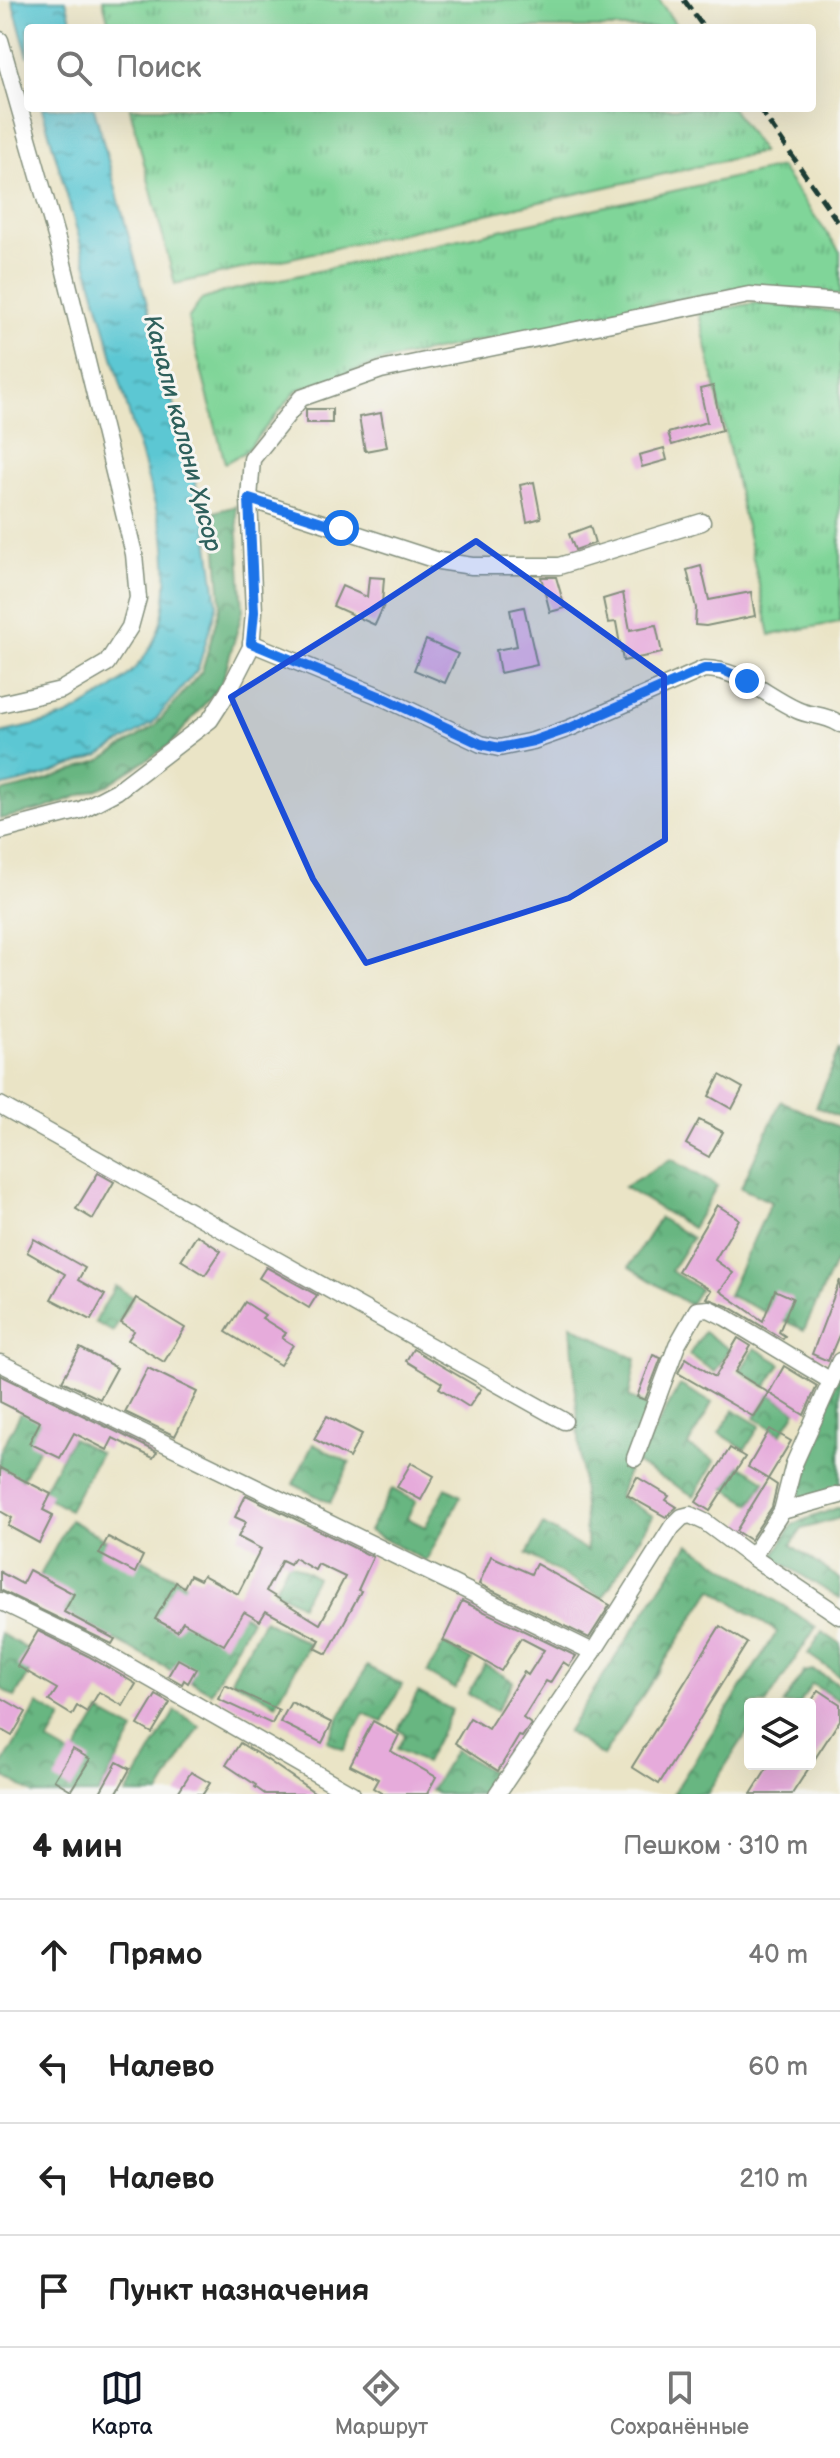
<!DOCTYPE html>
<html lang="ru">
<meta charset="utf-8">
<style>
body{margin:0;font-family:"Balsamiq Sans",sans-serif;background:#f2f2f2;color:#222}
.controls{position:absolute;right:24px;bottom:24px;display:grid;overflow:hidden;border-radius:8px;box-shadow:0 8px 32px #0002}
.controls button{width:72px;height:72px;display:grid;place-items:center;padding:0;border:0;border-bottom:2px solid #e0e0e0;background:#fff;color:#222;font:40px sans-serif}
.stop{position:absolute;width:24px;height:24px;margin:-18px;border:6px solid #1a73e8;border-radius:50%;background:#fff}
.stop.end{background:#1a73e8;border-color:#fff;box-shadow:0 2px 8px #0008}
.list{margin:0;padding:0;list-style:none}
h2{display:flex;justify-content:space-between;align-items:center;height:104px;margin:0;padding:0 32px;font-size:34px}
h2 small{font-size:26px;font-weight:400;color:#767676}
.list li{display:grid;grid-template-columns:52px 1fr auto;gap:24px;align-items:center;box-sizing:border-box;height:112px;padding:0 32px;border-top:2px solid #e0e0e0}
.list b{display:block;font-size:30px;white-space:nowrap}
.list em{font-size:26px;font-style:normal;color:#767676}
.icon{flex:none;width:44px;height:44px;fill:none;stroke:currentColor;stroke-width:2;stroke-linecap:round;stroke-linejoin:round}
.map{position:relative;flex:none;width:840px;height:1794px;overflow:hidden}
.search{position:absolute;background:#fff;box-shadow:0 8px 32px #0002;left:24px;right:24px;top:24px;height:88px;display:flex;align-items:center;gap:20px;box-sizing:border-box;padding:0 28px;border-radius:8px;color:#767676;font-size:30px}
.sheet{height:552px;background:#fff}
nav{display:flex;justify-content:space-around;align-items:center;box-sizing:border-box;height:112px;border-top:2px solid #e0e0e0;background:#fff;font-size:22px;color:#767676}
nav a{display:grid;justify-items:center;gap:4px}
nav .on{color:#111827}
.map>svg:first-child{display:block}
</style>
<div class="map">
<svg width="840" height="1794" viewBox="0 0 840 1794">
<defs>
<pattern id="grass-tufts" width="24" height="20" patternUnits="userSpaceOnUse" patternTransform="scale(2)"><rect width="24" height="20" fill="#80d599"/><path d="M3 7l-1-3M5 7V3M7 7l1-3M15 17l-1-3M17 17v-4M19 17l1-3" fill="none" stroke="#68ae7e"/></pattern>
<pattern id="forest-crowns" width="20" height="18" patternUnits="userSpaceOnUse" patternTransform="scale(2)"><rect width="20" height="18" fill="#68b681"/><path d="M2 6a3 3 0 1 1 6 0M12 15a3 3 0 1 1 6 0" fill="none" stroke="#55956a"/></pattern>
<pattern id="water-ripples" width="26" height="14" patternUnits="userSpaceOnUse" patternTransform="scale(2)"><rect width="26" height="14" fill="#5bc7d3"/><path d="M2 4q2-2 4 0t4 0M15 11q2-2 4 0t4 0" fill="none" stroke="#4ba3ac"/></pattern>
</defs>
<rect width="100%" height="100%" fill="#f6f6f2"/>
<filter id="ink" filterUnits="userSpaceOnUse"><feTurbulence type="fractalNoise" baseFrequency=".0125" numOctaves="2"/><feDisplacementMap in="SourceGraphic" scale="16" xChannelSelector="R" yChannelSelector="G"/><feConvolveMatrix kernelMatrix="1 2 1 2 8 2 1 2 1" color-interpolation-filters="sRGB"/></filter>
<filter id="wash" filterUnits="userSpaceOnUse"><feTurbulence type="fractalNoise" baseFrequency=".006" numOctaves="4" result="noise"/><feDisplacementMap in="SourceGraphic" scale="32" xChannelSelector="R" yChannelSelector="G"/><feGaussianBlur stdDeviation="1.8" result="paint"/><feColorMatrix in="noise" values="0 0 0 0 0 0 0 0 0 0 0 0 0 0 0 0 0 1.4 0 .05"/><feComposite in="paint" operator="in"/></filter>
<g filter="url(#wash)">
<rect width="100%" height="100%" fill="#eae4c6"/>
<!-- grass -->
<g fill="url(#grass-tufts)" stroke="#508966" stroke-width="2">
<polygon points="103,0 659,0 678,28 110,28"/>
<polygon points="130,108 732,108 762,152 175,284"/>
<polygon points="780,167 840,252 840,295 749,288 661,302 384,361 297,390 245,452 225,463 188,319 201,300 224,292"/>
<polygon points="756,303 840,312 840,622 770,635 699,313"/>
</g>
<!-- forest -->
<g fill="url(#forest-crowns)" stroke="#447a5a" stroke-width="2">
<polygon points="236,506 243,610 222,683 170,745 107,785 44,809 0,819 0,792 38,783 101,760 155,726 202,671 221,604 214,512"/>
<polygon points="840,1049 840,1117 816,1107"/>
<polygon points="781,1101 840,1128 840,1252 804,1330 728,1295 771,1202 741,1188"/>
<polygon points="671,1159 717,1186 692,1228 624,1187"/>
<polygon points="660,1218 692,1238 671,1271 700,1289 690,1305 629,1267"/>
<polygon points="115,1286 133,1297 113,1332 95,1322"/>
<polygon points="571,1325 636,1359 629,1397 650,1407 619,1496 653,1516 603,1598 527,1554 543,1525 587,1551"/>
<polygon points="704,1332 729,1349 715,1372 689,1355"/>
<polygon points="755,1348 781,1364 766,1387 740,1371"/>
<polygon points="840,1372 840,1490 800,1499 802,1472"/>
<polygon points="680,1385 712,1403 688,1446 715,1461 694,1496 636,1463"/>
<polygon points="770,1394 796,1411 781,1434 755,1418"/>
<polygon points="23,1409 52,1424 21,1481 0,1470 0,1452"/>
<polygon points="734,1410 760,1426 745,1449 719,1433"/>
<polygon points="72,1438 100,1453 69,1510 41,1494"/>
<polygon points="313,1444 350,1463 330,1503 293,1484"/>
<polygon points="740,1465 765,1481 751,1504 725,1488"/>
<polygon points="446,1488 461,1496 426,1561 369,1531 392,1489 416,1501 407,1518 425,1527"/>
<polygon points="840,1507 840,1518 802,1529 791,1545 840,1579 840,1599 773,1557 793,1524"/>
<polygon points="70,1520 251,1619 211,1692 30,1594"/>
<polygon points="689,1544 816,1627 766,1704 750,1704 750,1728 707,1794 673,1794 777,1632 712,1589 603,1756 567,1732"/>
<polygon points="289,1562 316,1577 301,1605 274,1590"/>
<polygon points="264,1620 309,1644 276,1704 231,1679"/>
<polygon points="822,1632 840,1644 840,1676 808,1654"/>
<polygon points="0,1633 39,1656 15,1697 0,1688"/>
<polygon points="444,1644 472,1660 455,1689 427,1673"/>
<polygon points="485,1665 513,1681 496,1711 468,1694"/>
<polygon points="367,1666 402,1685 382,1722 364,1713 344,1750 327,1741"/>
<polygon points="813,1670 840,1684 840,1701 812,1684 799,1704 783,1704 804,1672"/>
<polygon points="418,1692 452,1710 425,1763 397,1749 405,1734 398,1730"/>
<polygon points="38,1704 62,1718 48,1742 73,1757 100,1712 134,1731 98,1794 34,1794 0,1774 0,1769"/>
<polygon points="175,1711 200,1726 159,1794 126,1794"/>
<polygon points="455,1750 496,1775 484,1794 438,1794 431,1790"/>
</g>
<!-- water -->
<g fill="url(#water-ripples)" stroke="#3d8284" stroke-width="2">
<polygon points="12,0 66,0 73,28 28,28 28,57"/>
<path d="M42,108H94L206,522L217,604L198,669L152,724L98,756L37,778L0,787V733C20,728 41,725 61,718C74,714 87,704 99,697C164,658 172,607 164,536Z"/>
</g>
<g id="blocks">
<!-- building -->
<g fill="#e6abdb" fill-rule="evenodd">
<polygon points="713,386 722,430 672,445 668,433 707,422 700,389"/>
<rect x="306" y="409" width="26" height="14"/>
<polygon points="381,413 387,447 365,451 359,417"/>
<polygon points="664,448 667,460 642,467 639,455"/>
<polygon points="534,482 541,518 527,522 520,485"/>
<polygon points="590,526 595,543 575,550 569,534"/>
<polygon points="701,566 709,600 751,592 755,616 706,626 695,625 696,608 687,570"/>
<polygon points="369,577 384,578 382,604 384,605 375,625 333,606 342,586 367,597"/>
<polygon points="541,577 556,577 565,608 550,612"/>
<polygon points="623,593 630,630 656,625 662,653 623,661 616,622 608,623 603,599"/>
<polygon points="524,607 537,665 500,673 496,650 517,646 510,610"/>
<polygon points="426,640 458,654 445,683 414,670"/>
<polygon points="720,1075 743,1088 732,1109 709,1096"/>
<polygon points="699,1120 723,1132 709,1157 686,1144"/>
<polygon points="98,1173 114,1182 93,1219 76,1209"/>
<polygon points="717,1205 739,1219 715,1260 733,1273 720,1291 763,1321 775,1290 793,1298 779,1332 785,1336 783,1339 730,1307 706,1298 711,1290 678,1271"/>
<polygon points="197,1235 221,1251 205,1275 181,1260"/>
<polygon points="34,1239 85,1268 78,1280 105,1295 91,1320 51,1299 65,1274 27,1252"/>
<polygon points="266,1267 317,1295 309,1308 259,1278"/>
<polygon points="840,1280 840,1333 828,1361 812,1354"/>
<polygon points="136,1298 185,1328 164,1362 128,1340 134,1331 121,1323"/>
<polygon points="245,1302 265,1315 262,1318 286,1333 282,1338 293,1345 280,1365 226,1332"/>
<polygon points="738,1338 751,1346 735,1372 769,1393 754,1417 678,1373 686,1358 715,1377"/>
<polygon points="80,1348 117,1368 100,1399 62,1381"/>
<polygon points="413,1349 481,1389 469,1407 439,1388 442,1383 406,1361"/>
<polygon points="653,1355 661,1358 645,1400 637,1397"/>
<polygon points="784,1366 817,1386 804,1415 769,1393"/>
<polygon points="148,1368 197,1392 175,1436 125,1412"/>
<polygon points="0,1375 115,1431 157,1452 153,1458 113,1438 107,1450 74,1433 60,1458 29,1443 40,1422 0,1402"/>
<polygon points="327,1416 362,1434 349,1458 314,1439"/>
<polygon points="770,1429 791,1441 768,1479 777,1485 772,1507 750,1540 736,1531 768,1479 748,1467"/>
<polygon points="730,1448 745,1457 710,1511 696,1502"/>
<polygon points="411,1463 434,1476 421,1500 397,1487"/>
<polygon points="0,1468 51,1494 43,1510 53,1515 39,1543 8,1526 12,1518 0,1511"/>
<polygon points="637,1477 669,1496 666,1500 677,1507 666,1517 627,1495"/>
<path d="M246,1495L373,1557L358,1590L361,1591L327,1654L315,1648L320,1640L266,1611L260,1621L244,1612L224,1645L183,1622L177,1631L155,1619L176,1582L184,1587L190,1575L200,1580L203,1575L238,1594L261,1549L238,1537L246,1522L235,1517ZM294,1558L315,1570L318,1564L345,1577L320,1624L266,1591L282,1560L290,1564Z"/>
<polygon points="108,1537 143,1556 135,1573 99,1554"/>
<polygon points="491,1556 531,1574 536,1564 610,1605 589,1638 479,1584"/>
<polygon points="29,1570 74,1594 64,1612 115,1639 112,1644 0,1590 0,1572 22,1584"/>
<polygon points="462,1601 576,1656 569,1666 563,1662 550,1683 546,1681 523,1718 531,1724 522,1737 519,1736 498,1771 455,1743 470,1718 488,1729 524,1672 528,1675 544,1650 521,1638 501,1671 473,1655 443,1641"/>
<polygon points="720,1626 747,1643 659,1784 632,1767"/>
<polygon points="38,1631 88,1656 136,1684 123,1706 99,1692 87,1712 77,1706 72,1715 49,1701 57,1689 17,1666"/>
<polygon points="178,1659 196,1669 188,1683 184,1680 182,1684 168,1676"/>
<polygon points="225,1685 279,1710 272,1724 218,1699"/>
<polygon points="819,1690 840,1704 840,1720 792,1794 751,1794 770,1764 810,1764 810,1703"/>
<polygon points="156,1695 170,1703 152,1733 138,1725"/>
<polygon points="0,1697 26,1712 12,1736 0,1729"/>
<polygon points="291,1702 332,1723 322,1743 280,1722"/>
<polygon points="373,1721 399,1735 391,1751 436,1777 427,1794 383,1794 373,1788 378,1779 350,1765"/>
<polygon points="240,1743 266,1759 317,1794 265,1794 255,1787 256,1785 226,1765"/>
<polygon points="73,1749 90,1759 71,1790 54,1780"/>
<polygon points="117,1762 130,1769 116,1794 99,1794"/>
<polygon points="191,1772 210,1783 203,1794 177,1794"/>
</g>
</g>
</g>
<g filter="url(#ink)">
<use href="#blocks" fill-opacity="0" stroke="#84907d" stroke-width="2"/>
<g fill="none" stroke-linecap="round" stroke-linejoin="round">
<!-- minor casing -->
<g stroke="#84907d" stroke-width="19">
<g id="minor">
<polyline points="0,40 58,243 134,554 138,598 130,627 107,663 61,690 0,704"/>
<polyline points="702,522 559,566 472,566 439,561 249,499 252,459 301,398 381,370 749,295 840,302"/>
<path d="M251,643L384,698L481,744L499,748L533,741L570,728L704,669C740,669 766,696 797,710C812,717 822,713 840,724"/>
<polyline points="0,831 81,810 117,791 210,720 228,692 251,647 254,612 249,499"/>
<polyline points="0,1105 564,1421"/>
<polyline points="0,1363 593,1652"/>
<polyline points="635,1458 677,1345 697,1310 709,1309 725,1317 831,1381"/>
<polyline points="782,1511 840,1495"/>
<polyline points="752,1557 782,1511 794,1464 840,1361"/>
<polyline points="0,1601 93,1646 352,1794"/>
<polyline points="497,1794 593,1652 672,1527 682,1517 690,1515 705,1522 752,1557 840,1616"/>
</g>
</g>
<!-- minor -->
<use href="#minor" stroke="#fff" stroke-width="16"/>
<!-- rail -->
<g stroke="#1f3d34" stroke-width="5" stroke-dasharray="12 6" stroke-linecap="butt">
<polyline points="684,0 704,28"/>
<polyline points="759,108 840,225"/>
</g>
</g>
</g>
<g fill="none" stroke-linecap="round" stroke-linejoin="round" filter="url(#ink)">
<!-- route -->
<polyline stroke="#1a73e8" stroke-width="10" points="341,528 249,499 254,612 251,643 384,698 481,744 499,748 533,741 570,728 704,669 721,669 747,681"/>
</g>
<!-- marked area -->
<path fill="#1d4ed8" fill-opacity="0.2" stroke="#1d4ed8" stroke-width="6" stroke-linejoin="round" d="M476,541L664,676L665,840L569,898L366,963L313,879L231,697L371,610Z"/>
<g text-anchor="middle" stroke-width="6" stroke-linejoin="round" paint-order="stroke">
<!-- water labels -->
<g font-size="24" font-style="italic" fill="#2e605c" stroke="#f6f6f2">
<text transform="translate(183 433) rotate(75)" y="8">Канали калони Ҳисор</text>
</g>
</g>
</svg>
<div class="controls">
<button><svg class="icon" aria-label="layers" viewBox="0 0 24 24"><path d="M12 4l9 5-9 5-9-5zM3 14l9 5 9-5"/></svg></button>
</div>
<div class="stop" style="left:341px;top:528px"></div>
<div class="stop end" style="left:747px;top:681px"></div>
<div class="search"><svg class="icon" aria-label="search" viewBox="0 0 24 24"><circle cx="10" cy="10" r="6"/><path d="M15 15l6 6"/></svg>Поиск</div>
</div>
<section class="sheet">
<h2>4 мин<small>Пешком · 310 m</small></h2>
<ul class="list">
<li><svg class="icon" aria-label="ahead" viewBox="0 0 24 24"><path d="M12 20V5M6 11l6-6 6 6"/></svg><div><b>Прямо</b></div><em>40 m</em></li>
<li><svg class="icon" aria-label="left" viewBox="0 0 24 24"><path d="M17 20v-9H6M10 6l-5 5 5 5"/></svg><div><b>Налево</b></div><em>60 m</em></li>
<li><svg class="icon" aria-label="left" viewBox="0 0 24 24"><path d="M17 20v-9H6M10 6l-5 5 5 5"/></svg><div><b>Налево</b></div><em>210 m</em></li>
<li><svg class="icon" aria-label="arrive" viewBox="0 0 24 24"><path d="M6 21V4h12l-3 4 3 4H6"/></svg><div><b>Пункт назначения</b></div></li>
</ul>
</section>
<nav>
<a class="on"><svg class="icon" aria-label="map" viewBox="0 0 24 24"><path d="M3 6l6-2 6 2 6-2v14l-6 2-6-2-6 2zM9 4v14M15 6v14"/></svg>Карта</a>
<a><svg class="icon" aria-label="directions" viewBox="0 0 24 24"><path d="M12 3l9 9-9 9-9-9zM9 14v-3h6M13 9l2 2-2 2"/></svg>Маршрут</a>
<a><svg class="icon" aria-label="saved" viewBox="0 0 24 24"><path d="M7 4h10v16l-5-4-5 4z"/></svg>Сохранённые</a>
</nav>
